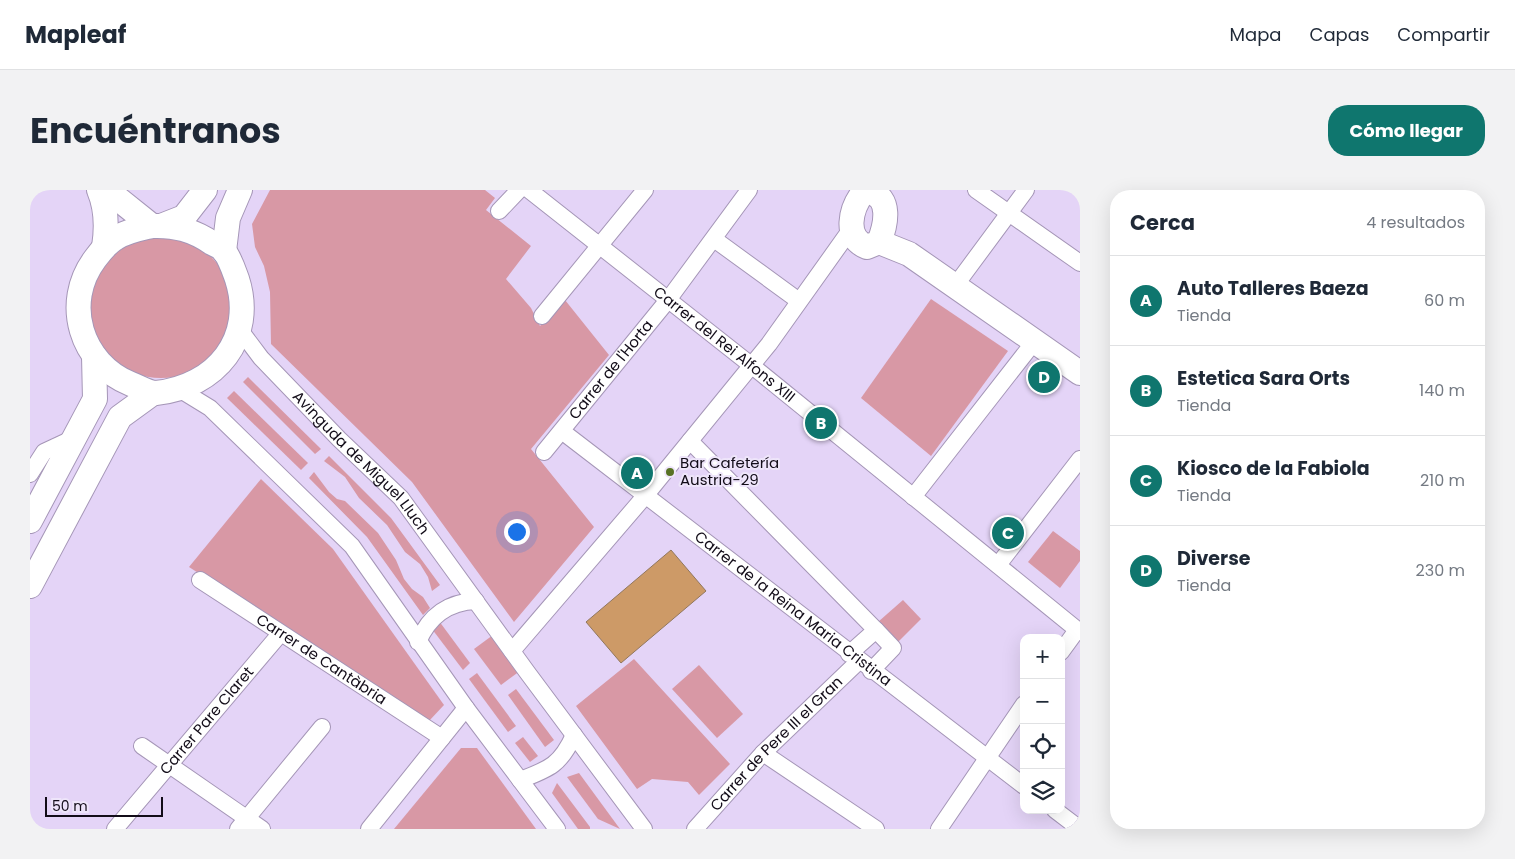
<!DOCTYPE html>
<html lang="es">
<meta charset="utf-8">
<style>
body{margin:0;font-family:Poppins,sans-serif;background:#f2f2f3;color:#1f2937}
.controls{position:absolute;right:15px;bottom:15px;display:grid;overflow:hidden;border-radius:10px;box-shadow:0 5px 20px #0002}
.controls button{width:45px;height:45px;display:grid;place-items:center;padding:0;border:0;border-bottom:1px solid #e0e1e3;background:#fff;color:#1f2937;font:25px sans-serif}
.scale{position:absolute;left:15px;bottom:12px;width:118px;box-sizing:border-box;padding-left:5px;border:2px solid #120c18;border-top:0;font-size:14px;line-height:18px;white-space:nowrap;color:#120c18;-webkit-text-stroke:4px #eee5fa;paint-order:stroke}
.you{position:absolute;left:486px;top:341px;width:18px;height:18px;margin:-12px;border:4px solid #fff;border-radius:50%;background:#1a73e8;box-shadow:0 0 0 8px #1a73e833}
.badge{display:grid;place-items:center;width:32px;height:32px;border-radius:50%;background:#0f766e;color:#fff;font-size:16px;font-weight:700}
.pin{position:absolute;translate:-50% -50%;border:2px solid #fff;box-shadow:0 1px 5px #0006}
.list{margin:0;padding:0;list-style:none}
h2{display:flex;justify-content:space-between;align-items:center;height:65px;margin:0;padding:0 20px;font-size:21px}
h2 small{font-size:16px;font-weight:400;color:#747a83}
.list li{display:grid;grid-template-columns:32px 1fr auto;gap:15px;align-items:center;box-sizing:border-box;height:90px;padding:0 20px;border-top:1px solid #e0e1e3}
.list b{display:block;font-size:19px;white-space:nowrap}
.list p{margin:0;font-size:16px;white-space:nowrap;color:#747a83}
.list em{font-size:16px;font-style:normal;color:#747a83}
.icon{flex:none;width:28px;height:28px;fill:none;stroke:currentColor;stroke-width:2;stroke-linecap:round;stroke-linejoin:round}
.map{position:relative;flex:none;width:1050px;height:639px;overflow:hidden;border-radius:20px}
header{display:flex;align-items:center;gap:30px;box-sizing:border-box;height:70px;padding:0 25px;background:#fff;border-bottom:1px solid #e0e1e3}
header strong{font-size:24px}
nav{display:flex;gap:28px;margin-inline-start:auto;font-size:18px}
.intro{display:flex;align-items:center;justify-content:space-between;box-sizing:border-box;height:120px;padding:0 30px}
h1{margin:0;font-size:35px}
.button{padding:12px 22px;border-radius:20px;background:#0f766e;color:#fff;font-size:18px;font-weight:700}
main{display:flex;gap:30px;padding:0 30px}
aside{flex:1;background:#fff;border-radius:20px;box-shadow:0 5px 20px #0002}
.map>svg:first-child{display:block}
</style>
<header>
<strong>Mapleaf</strong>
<nav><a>Mapa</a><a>Capas</a><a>Compartir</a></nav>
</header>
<div class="intro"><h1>Encuéntranos</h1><a class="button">Cómo llegar</a></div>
<main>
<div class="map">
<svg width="1050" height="639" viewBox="0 0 1050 639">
<rect width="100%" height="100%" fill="#e4d4f7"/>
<!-- green -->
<g fill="#d898a5">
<polygon points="240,0 455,0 465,8 456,20 501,56 476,89 501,118 510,136 535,110 579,165 501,259 564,337 484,432 382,292 241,154 240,102 234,76 225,57 222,34"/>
<circle cx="131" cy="117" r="71"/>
<polygon points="901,109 978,161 901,266 831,208"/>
<polygon points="218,187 291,259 285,264 213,192"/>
<polygon points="204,201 278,273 271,280 197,208"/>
<polygon points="299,266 361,328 410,395 402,401 398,387 390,374 375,362 357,335 329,308 315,287 294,271"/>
<polygon points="284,282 299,302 307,309 315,311 348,343 366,370 374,389 382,399 393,407 400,418 393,425 337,347 279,288"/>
<polygon points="231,289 303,359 414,515 399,531 159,377"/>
<polygon points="1023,341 1050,361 1050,371 1030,398 998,372"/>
<polygon points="873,410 891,429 867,453 848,432"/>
<polygon points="409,431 440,473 433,480 402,439"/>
<polygon points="463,445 490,481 471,495 444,459"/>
<polygon points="604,469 700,574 669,605 658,592 622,589 607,599 546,516"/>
<polygon points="669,475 713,524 687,548 642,499"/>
<polygon points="447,483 486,536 478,542 439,489"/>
<polygon points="486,499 524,550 515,557 478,505"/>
<polygon points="493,547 508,566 500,572 485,553"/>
<polygon points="431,558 447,558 506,639 364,639"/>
<polygon points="549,583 590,639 568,629 537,587"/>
<polygon points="527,593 560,637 560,639 548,639 522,603"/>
</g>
<!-- building -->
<polygon fill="#cd9a67" stroke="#91775d" points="641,360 676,401 591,473 556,432"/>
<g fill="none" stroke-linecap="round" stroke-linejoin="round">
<!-- street casing -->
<g stroke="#a596b7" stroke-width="18">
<g id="street">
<path id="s1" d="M499,0L721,175L1050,442"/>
<polyline points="946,0 1050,73"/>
<polyline points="469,21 489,0"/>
<polyline points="684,49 769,111"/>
<polyline points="925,96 996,0"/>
<polyline points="512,126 615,0"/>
<path id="s2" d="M210,140L231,168L309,249L371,308L497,482L614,639"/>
<polyline points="149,199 180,218 322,356 436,518 527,639"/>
<path id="s3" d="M533,242L994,596"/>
<polyline points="660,251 846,440"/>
<path id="s4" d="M514,262L638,110L719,0"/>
<polyline points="0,284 14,262 44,248"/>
<polyline points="883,307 1004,152"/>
<polyline points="968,375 1050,269"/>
<path id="s5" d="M170,390L412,548"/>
<path d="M388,452C399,426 418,412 446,411"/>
<polyline points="482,461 615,306 739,154 821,39"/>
<polyline points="1031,462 1047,440"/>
<polyline points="819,464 846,440 863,458 841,481"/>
<polyline points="112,556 232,639"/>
<polyline points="733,563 846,639"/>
<path d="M490,590C520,579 531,574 544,545"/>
<polyline points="1025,620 1050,639"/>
<path id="s6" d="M85,639L250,444"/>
<polyline points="208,639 292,537"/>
<polyline points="339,639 436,518"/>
<path id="s7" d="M665,639L733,563L829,471"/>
<polyline points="909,639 994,514"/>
</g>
</g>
<!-- secondary casing -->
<g stroke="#a596b7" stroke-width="26">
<g id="secondary">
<path d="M69,0C77,19 77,38 74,57"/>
<polyline points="77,0 122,36"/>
<path d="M839,2C862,7 856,35 849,52L837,57C813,48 821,18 833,3Z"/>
<path d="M122,36C145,35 163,40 182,53C186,55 192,58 194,61C200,68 204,81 207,89C226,148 186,197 126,203C119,203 109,197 101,194C51,174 32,113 65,69C71,61 77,53 86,48C97,41 109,39 122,36Z"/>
<polyline points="131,36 154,27 175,0"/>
<polyline points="849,52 879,64 1050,183"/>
<polyline points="194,61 198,28 210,0"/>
<polyline points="0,331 65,209 64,166"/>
<polyline points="0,396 90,227 123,203"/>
</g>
</g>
<!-- street -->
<use href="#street" stroke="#fff" stroke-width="16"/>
<!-- secondary -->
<use href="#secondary" stroke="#fff" stroke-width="24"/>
</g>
<!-- markers -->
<circle fill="#587224" stroke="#eee5fa" stroke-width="2" cx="640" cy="282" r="5"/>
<g text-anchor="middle" stroke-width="4" stroke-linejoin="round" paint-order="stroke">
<!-- street labels -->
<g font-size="15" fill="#120c18" stroke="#eee5fa">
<text dy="5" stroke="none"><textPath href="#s1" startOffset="249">Carrer del Rei Alfons XIII</textPath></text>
<text dy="5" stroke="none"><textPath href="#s4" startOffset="106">Carrer de l'Horta</textPath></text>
<text dy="5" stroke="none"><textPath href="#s2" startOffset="180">Avinguda de Miguel Lluch</textPath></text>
<text dy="5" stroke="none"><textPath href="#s3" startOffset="290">Carrer de la Reina Maria Cristina</textPath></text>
<text dy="5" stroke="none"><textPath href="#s5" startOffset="145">Carrer de Cantàbria</textPath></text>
<text dy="5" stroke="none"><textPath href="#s6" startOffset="142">Carrer Pare Claret</textPath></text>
<text dy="5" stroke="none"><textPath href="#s7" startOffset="118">Carrer de Pere III el Gran</textPath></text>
</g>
<!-- poi labels -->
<g font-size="15" fill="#120c18" stroke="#eee5fa" text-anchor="start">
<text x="650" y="278">Bar Cafetería<tspan x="650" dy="17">Austria-29</tspan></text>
</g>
</g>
</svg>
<div class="controls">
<button>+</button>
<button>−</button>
<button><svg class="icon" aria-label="locate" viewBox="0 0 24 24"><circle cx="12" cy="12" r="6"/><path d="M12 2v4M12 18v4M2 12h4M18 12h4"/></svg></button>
<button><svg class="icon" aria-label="layers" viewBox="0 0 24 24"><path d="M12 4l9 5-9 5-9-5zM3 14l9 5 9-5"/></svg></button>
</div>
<div class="scale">50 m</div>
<div class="you"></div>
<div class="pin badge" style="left:607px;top:283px">A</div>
<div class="pin badge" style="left:791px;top:233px">B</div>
<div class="pin badge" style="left:978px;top:343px">C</div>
<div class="pin badge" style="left:1014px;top:187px">D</div>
</div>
<aside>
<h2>Cerca<small>4 resultados</small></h2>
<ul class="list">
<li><span class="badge">A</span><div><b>Auto Talleres Baeza</b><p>Tienda</p></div><em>60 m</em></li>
<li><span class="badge">B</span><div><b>Estetica Sara Orts</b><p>Tienda</p></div><em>140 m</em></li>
<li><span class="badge">C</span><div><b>Kiosco de la Fabiola</b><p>Tienda</p></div><em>210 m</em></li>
<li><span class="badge">D</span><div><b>Diverse</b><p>Tienda</p></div><em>230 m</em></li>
</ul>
</aside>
</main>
